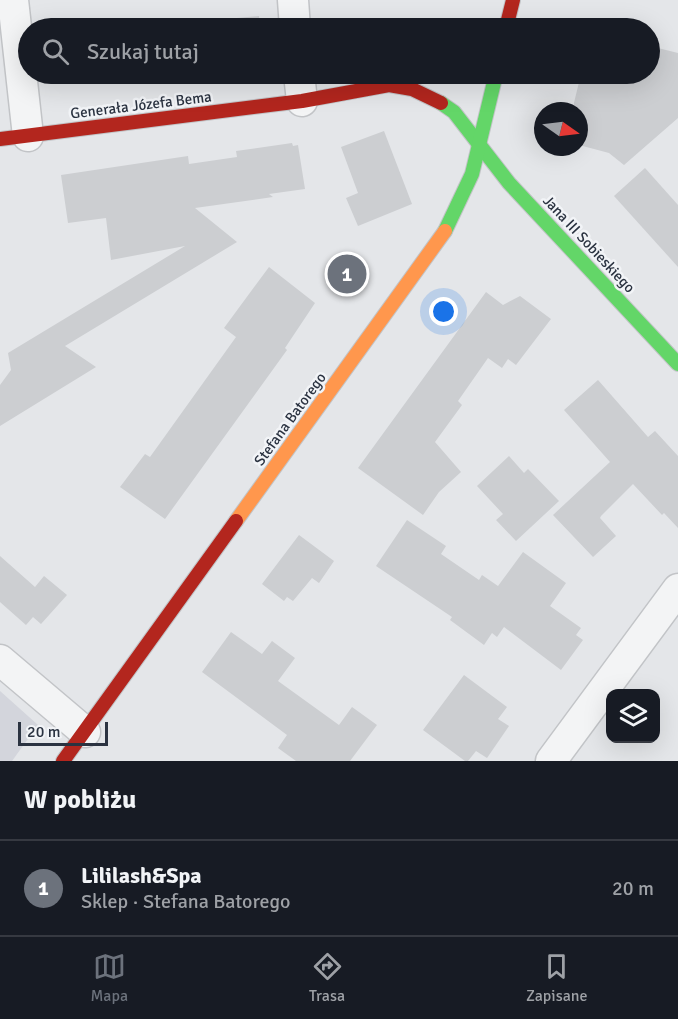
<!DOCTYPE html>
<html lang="pl">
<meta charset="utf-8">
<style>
body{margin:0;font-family:Signika,sans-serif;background:#242831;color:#f1f3f6}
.controls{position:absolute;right:18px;bottom:18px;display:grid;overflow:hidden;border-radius:12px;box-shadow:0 6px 24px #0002}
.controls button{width:54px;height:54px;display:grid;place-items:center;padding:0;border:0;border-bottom:2px solid #363941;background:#171b24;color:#f1f3f6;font:30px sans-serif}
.compass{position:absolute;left:534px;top:102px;width:54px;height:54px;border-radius:50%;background:#171b24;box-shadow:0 6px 24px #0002;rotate:104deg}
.scale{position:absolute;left:18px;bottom:15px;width:90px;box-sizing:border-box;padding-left:6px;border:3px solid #2b3341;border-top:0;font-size:16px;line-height:21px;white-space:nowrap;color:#2b3341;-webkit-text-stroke:4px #f2f4f7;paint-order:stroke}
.you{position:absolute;left:444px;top:312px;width:21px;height:21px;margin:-15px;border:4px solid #fff;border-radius:50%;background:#1a73e8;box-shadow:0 0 0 9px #1a73e833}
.badge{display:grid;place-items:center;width:39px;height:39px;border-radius:50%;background:#6c727c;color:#fff;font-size:20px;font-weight:700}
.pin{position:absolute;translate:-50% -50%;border:3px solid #fff;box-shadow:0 2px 6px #0006}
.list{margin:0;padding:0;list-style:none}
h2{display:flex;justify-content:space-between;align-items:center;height:78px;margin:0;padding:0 24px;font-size:26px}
h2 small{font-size:20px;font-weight:400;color:#9ea1a6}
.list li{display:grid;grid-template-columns:39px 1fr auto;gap:18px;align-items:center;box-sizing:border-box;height:96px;padding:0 24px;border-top:2px solid #363941}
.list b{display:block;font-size:22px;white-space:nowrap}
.list p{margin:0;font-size:20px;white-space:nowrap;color:#9ea1a6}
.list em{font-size:20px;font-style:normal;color:#9ea1a6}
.icon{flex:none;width:33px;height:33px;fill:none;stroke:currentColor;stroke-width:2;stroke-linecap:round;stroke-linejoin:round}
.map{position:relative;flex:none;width:678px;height:761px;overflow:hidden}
.search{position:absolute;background:#171b24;box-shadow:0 6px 24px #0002;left:18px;right:18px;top:18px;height:66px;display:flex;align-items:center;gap:15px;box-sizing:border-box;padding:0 21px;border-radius:33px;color:#9ea1a6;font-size:22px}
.sheet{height:174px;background:#171b24}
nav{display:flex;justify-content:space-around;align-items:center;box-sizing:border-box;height:84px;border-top:2px solid #363941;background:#171b24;font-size:16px;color:#9ea1a6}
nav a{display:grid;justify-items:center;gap:3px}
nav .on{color:#6c727c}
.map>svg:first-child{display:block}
</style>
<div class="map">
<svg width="678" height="761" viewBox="0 0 678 761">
<rect width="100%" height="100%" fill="#e4e6e9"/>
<!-- built -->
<polygon fill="#d3d5dc" points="0,691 38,725 12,761 0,761"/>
<!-- building -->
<g fill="#ccced1">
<polygon points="259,16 260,27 275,26 275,28 171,28 171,24"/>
<polygon points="650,46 678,53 678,118 624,165 609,153 579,145 579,111 572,111 581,74 650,74"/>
<polygon points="384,131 412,204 358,226 346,198 358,193 341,147"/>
<polygon points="292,143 293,146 298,145 305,189 269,194 273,197 195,208 237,242 65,346 96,367 0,426 0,385 11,370 8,353 185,246 111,260 106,218 68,223 61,175 188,156 189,164 237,157 236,151"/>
<polygon points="645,168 678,205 678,267 614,196"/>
<polygon points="269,267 315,303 285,348 287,350 165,519 120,487 145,454 150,457 236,337 224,328"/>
<polygon points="486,292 503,305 520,296 551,319 516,365 508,359 502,368 488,358 458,401 462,405 435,442 461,472 439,492 423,515 358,468"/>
<polygon points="598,380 648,437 655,431 678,456 678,528 664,513 662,515 633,484 601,516 600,518 616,536 593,557 553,515 610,462 564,410"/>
<polygon points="509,456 524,473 528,469 559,501 516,541 496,520 503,514 477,486"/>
<polygon points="407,520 446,546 441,554 479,580 482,575 498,586 523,552 566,583 550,606 581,628 576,635 583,640 561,670 504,627 497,637 492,633 484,645 450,620 452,617 376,566"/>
<polygon points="299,535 334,561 319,583 312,578 293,601 287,597 284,601 262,584"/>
<polygon points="0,556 35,587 44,576 67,595 41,624 33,617 26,625 0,602"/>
<polygon points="231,632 262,654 272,641 295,658 278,681 339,725 352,707 377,725 350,761 296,761 278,748 287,735 202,672"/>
<polygon points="464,675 507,707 498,719 509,726 487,758 476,751 468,761 465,761 423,730"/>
</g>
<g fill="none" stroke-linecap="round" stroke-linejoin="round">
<!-- street casing -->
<g stroke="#c2c4c7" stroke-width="33">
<g id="street">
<polyline points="13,0 28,136"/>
<polyline points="293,0 295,28"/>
<polyline points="299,74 302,101"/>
<polyline points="0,660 85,732"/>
<polyline points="551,761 678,589"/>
</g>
</g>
<!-- fast casing -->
<g stroke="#c2c4c7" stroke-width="16">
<g id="fast">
<polyline points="441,103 454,112 509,183 678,364"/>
<polyline points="445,231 472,174 496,74"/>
</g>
</g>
<!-- slow casing -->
<g stroke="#c2c4c7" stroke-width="16">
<polyline id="slow" points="236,521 445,231"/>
</g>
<!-- jam casing -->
<g stroke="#c2c4c7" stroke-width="16">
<g id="jam">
<polyline points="506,28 513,0"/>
<polyline points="0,139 302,101 389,85 412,89 441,103"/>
<polyline points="63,761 236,521"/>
</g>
</g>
<!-- street -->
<use href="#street" stroke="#f3f4f5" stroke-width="30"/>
<!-- fast -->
<use href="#fast" stroke="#63d668" stroke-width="14"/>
<!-- slow -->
<use href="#slow" stroke="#ff974d" stroke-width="14"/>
<!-- jam -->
<use href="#jam" stroke="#b3261e" stroke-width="14"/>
</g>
<g text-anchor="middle" stroke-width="5" stroke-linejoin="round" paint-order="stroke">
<!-- street labels -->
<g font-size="15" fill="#2b3341" stroke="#f2f4f7">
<text transform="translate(141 105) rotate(-7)" y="5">Generała Józefa Bema</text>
<text transform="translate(589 244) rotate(47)" y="5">Jana III Sobieskiego</text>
<text transform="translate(290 419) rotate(-54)" y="5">Stefana Batorego</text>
</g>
</g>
</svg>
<div class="controls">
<button><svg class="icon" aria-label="layers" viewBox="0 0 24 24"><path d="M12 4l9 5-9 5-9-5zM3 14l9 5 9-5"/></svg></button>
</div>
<svg class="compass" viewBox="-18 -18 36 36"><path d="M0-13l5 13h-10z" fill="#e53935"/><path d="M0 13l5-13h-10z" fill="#9ea1a6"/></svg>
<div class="scale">20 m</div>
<div class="you"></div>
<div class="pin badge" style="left:347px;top:274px">1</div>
<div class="search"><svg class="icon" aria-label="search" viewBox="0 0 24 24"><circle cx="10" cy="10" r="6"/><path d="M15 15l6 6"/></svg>Szukaj tutaj</div>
</div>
<section class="sheet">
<h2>W pobliżu<small></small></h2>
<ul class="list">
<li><span class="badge">1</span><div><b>Lililash&amp;Spa</b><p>Sklep · Stefana Batorego</p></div><em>20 m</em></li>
</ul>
</section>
<nav>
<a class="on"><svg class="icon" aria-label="map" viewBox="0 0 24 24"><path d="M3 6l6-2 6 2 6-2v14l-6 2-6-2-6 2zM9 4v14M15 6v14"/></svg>Mapa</a>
<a><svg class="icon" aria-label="directions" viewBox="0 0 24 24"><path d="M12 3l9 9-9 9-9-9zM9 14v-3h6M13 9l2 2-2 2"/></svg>Trasa</a>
<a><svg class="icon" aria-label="saved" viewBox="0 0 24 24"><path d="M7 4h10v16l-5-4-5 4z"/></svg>Zapisane</a>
</nav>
